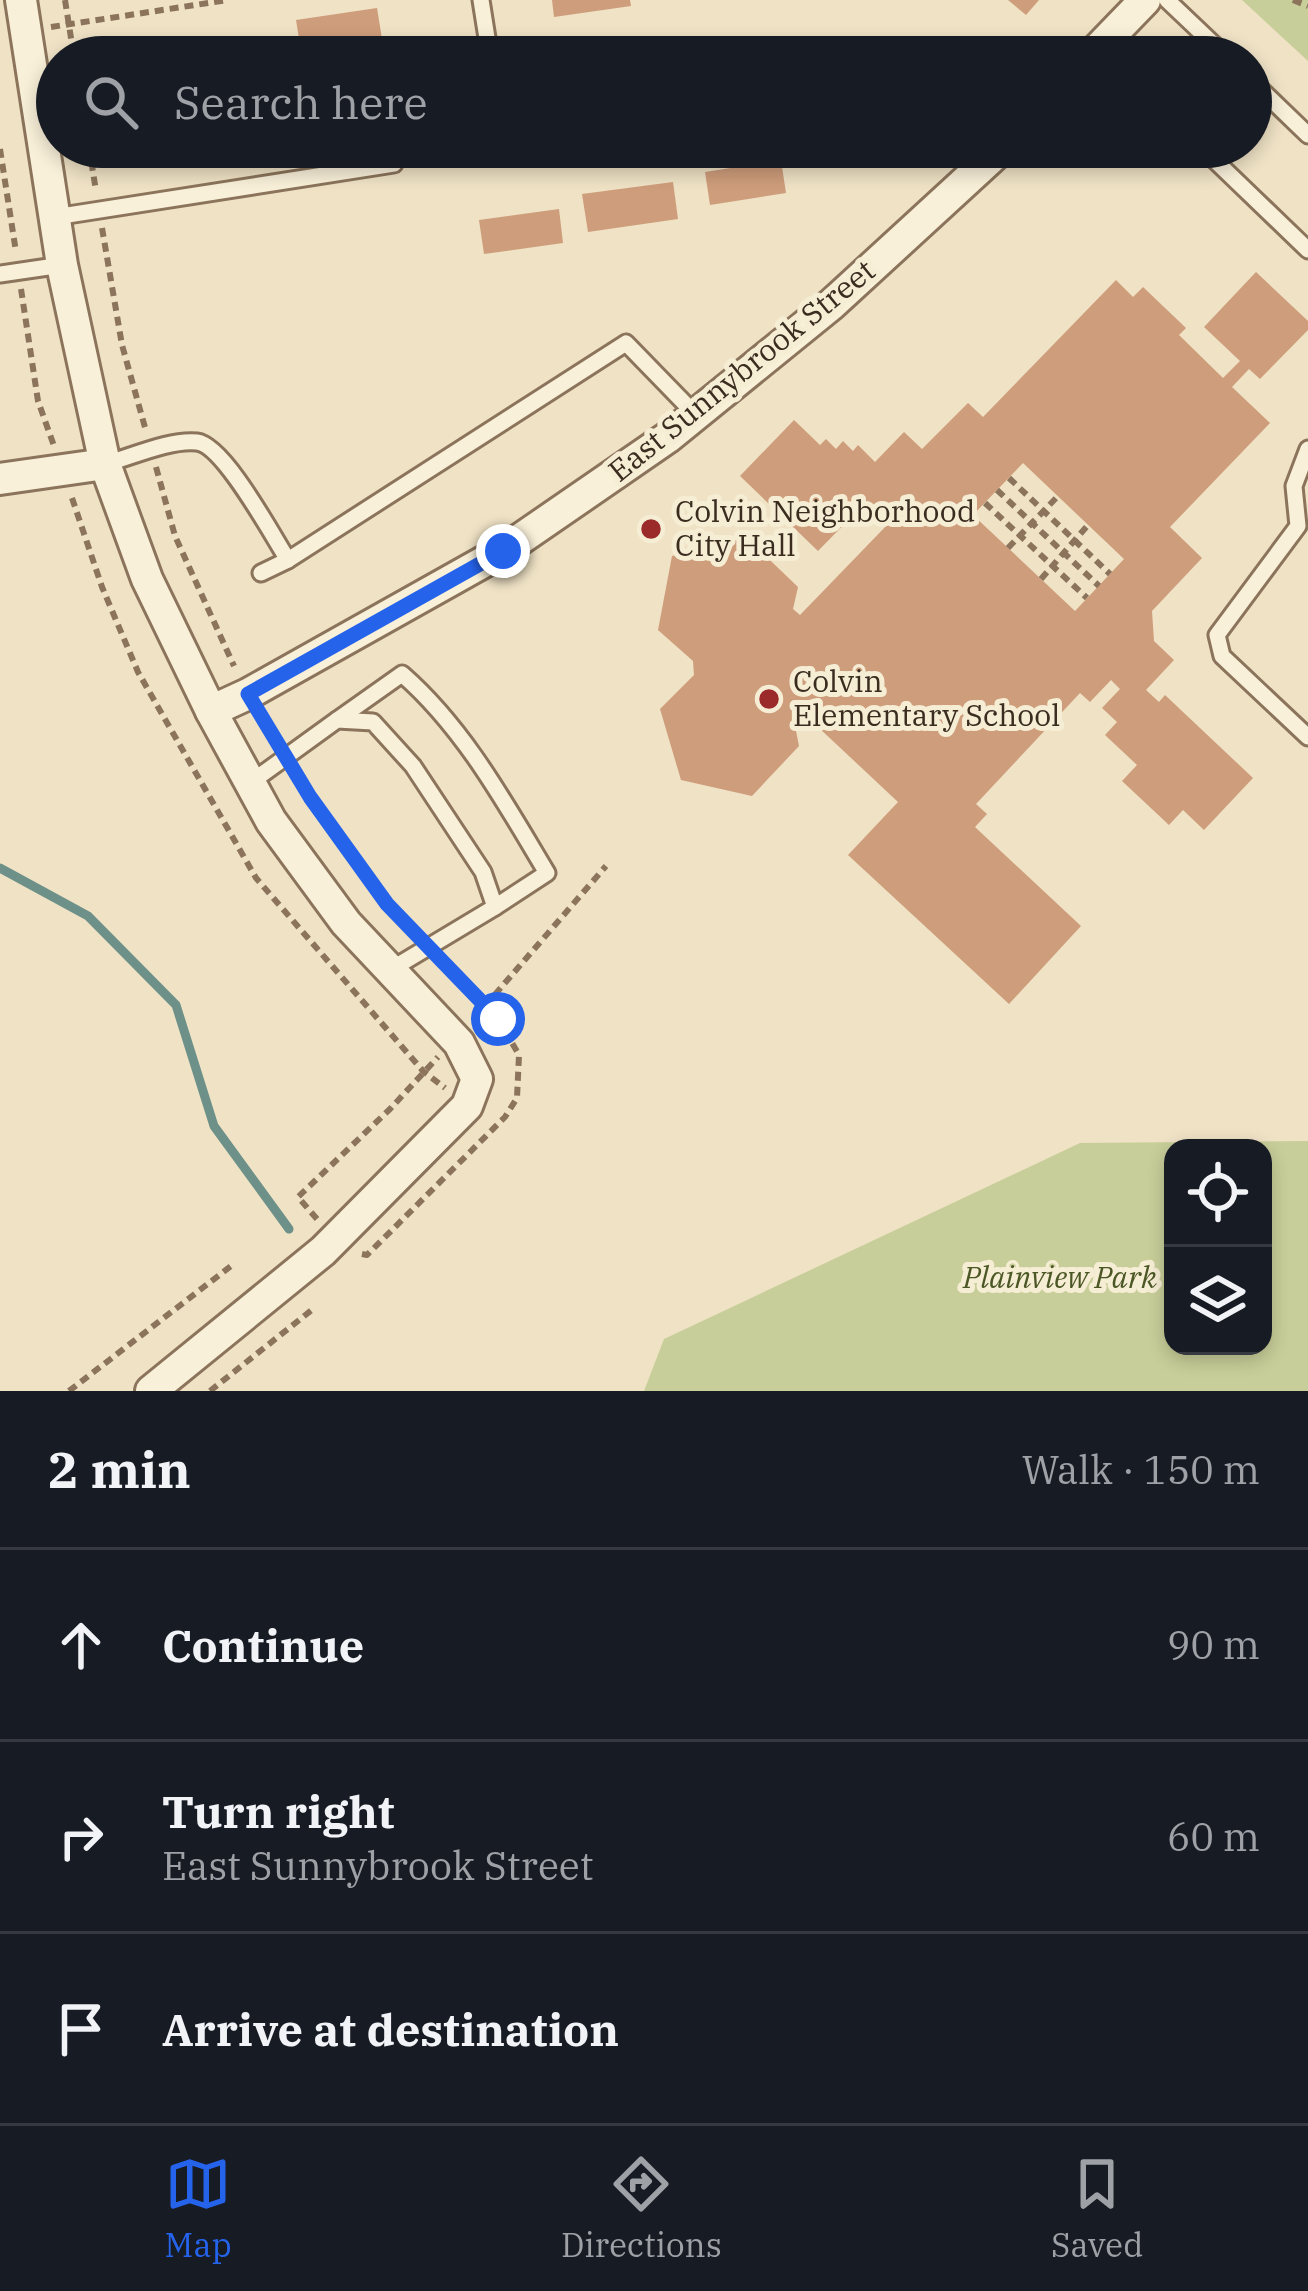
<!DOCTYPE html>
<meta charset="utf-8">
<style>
body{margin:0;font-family:"IBM Plex Serif",serif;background:#242831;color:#f1f3f6}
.controls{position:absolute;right:36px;bottom:36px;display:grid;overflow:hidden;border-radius:24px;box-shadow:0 6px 18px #0003}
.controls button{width:108px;height:108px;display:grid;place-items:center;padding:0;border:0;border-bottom:3px solid #363941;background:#171b24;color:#f1f3f6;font:60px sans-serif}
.stop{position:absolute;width:36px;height:36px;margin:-27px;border:9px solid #2563eb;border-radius:50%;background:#fff}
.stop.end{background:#2563eb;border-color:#fff;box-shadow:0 3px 12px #0008}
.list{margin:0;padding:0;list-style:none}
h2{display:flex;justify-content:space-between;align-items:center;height:156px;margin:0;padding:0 48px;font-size:51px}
h2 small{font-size:39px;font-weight:400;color:#9ea1a6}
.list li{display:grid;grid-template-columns:78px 1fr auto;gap:36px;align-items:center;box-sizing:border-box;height:192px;padding:0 48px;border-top:3px solid #363941}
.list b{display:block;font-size:45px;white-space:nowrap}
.list p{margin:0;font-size:39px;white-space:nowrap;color:#9ea1a6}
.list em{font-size:39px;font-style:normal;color:#9ea1a6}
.icon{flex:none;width:66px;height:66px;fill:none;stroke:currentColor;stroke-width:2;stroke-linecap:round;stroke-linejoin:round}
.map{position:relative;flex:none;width:1308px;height:1391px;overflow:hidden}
.search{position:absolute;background:#171b24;box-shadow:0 6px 18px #0003;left:36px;right:36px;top:36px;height:132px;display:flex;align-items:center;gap:30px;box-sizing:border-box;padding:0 42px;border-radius:66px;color:#9ea1a6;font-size:45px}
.sheet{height:732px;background:#171b24}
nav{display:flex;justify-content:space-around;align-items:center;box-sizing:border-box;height:168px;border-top:3px solid #363941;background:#171b24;font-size:33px;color:#9ea1a6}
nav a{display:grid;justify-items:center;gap:6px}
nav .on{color:#2563eb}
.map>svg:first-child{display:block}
</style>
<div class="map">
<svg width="1308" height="1391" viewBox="0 0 1308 1391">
<rect width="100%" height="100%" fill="#efe2c5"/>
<!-- green -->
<g fill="#c8ce99" fill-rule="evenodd">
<polygon points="1242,0 1308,0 1308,61"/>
<path d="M1308,1141V1391H644L664,1339L1080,1143ZM1173,1148H1263V1346H1173Z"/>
</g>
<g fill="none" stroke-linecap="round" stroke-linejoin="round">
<!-- stream -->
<polyline stroke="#6d9188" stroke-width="9" points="0,868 88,916 176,1005 214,1126 289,1229"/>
</g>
<!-- building -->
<g fill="#ce9d7b" fill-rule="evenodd">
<polygon points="552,0 630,0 631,6 554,17"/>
<polygon points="1008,0 1039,0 1026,15"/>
<polygon points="377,8 383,45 400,43 402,57 302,57 296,20"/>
<polygon points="190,36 192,57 109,57 107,48"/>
<polygon points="742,48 745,57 711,57 711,55"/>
<polygon points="781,160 786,193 710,205 705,172"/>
<polygon points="673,182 678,219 588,232 582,194"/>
<polygon points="559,209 563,243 484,254 479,220"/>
<path d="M1256,272L1308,321V330L1260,379L1249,369L1232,387L1270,423L1170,527L1202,558L1152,611L1154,641L1174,660L1146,690L1159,702L1165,695L1253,778L1204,830L1183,810L1169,825L1122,781L1137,765L1105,735L1117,722L1102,708L1120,689L1111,680L1090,702L1080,693L976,804L987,814L975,827L1081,926L1009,1004L848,855L898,802L802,712L794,721L799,746L752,796L681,780L660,709L694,675L693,661L658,630L672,556L746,537L798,587L793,609L800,615L889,523L867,501L818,551L740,476L794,420L820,445L826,439L836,449L843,441L853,451L858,445L875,462L904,432L922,449L968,403L983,417L1116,280L1133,297L1143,287L1186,328L1179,335L1223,378L1240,361L1204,327ZM1023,463L1124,559L1075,611L973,515Z"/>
</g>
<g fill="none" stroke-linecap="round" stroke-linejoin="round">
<!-- lane casing -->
<g stroke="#8b745b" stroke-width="21">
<g id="lane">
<polyline points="481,0 490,57"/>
<polyline points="1167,0 1227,57"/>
<polyline points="1251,80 1308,135"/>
<polyline points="1201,147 1308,250"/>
<polyline points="55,217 394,164"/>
<polyline points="0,274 62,265"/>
<polyline points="1308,449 1294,486 1298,526 1217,635 1222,656 1308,737"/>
<path d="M105,464C131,457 170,439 197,442C224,445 272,535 288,560"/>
<polyline points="261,573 288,560 626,343 695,414"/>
<path d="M337,720L402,674C464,728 505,803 547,873L495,907"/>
<polyline points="250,783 337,720 373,722 413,766 483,872 495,907 390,970"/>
</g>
</g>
<!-- street casing -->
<g stroke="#8b745b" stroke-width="36">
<g id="street">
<polyline points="21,0 62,265 105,464 147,579 211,711 271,821 346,923 459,1043 477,1079 467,1106 323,1251 151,1391"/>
<polyline points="1090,57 1145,0"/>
<polyline points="0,479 105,464"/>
<polyline points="211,711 248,694 503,551 667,438 832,304 1003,147"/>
</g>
</g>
<!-- path -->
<g stroke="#8b745b" stroke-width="6" stroke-dasharray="9 6" stroke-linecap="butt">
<polyline points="65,0 74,57"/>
<polyline points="1293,0 1308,6"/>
<polyline points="51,27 228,0"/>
<polyline points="1144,42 1179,43"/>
<polyline points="89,147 96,191"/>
<polyline points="0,149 16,252"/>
<polyline points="102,228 122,345 146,431"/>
<polyline points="21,289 38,401 54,446"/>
<polyline points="156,467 175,536 234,666"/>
<polyline points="1009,478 1110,574"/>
<polyline points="997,490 1099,586"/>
<polyline points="72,498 102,587 138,672 256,878 423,1071 445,1088"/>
<polyline points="985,503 1087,598"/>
<polyline points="1008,548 1058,496"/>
<polyline points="1041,579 1088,525"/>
<polyline points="298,777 387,904 416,934"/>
<polyline points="485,1006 606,866"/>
<polyline points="484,1028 498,1019"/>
<polyline points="317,1219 298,1197 390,1109 438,1057"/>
<polyline points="362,1254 367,1255 505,1117 517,1098 519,1055 498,1019 441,961"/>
<polyline points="69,1391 231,1266"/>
<polyline points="210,1391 313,1309"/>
</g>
<!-- lane -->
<use href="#lane" stroke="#f9f0d9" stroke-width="15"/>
<!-- street -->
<use href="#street" stroke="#f9f0d9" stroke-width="30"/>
</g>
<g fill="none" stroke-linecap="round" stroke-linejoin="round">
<!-- route -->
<polyline stroke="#2563eb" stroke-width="15" points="498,1019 387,904 310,797 248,694 503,551"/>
</g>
<!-- markers -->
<g fill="#9b2a2b" stroke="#f6edd5" stroke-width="4.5">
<circle cx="651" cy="529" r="12"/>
<circle cx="769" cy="699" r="12"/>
</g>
<g text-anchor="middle" stroke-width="10" stroke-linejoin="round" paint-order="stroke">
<!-- street labels -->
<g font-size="30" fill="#3a2c1f" stroke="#f6edd5">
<text transform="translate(742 371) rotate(-39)" y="10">East Sunnybrook Street</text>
</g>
<!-- poi labels -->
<g font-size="30" fill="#3a2c1f" stroke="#f6edd5" text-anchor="start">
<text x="675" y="522">Colvin Neighborhood<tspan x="675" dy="34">City Hall</tspan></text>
<text x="793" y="692">Colvin<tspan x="793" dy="34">Elementary School</tspan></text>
</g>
<!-- park labels -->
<g font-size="30" font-style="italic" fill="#4b5725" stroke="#f6edd5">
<text x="1060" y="1288">Plainview Park</text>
</g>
</g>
</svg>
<div class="controls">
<button><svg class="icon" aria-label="locate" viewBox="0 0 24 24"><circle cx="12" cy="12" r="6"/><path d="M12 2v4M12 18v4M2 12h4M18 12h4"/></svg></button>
<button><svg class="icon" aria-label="layers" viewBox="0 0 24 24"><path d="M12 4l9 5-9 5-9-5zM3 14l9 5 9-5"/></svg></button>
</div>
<div class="stop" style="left:498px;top:1019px"></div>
<div class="stop end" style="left:503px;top:551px"></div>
<div class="search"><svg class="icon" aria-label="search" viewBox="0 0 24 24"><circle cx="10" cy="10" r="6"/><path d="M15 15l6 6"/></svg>Search here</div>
</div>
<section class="sheet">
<h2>2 min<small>Walk · 150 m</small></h2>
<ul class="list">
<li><svg class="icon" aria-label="ahead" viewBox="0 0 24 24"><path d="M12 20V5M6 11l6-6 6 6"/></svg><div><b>Continue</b></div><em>90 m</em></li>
<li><svg class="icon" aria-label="right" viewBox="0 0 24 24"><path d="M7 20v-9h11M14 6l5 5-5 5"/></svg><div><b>Turn right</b><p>East Sunnybrook Street</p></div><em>60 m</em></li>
<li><svg class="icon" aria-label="arrive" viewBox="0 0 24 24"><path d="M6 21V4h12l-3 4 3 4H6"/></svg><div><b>Arrive at destination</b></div></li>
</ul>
</section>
<nav>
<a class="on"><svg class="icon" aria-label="map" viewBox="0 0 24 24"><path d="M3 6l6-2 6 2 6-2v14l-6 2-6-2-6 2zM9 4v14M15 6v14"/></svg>Map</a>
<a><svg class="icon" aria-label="directions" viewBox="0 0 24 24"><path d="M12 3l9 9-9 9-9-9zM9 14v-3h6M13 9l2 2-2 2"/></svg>Directions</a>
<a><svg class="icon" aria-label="saved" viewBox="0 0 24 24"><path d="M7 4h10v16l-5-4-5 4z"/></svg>Saved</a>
</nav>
